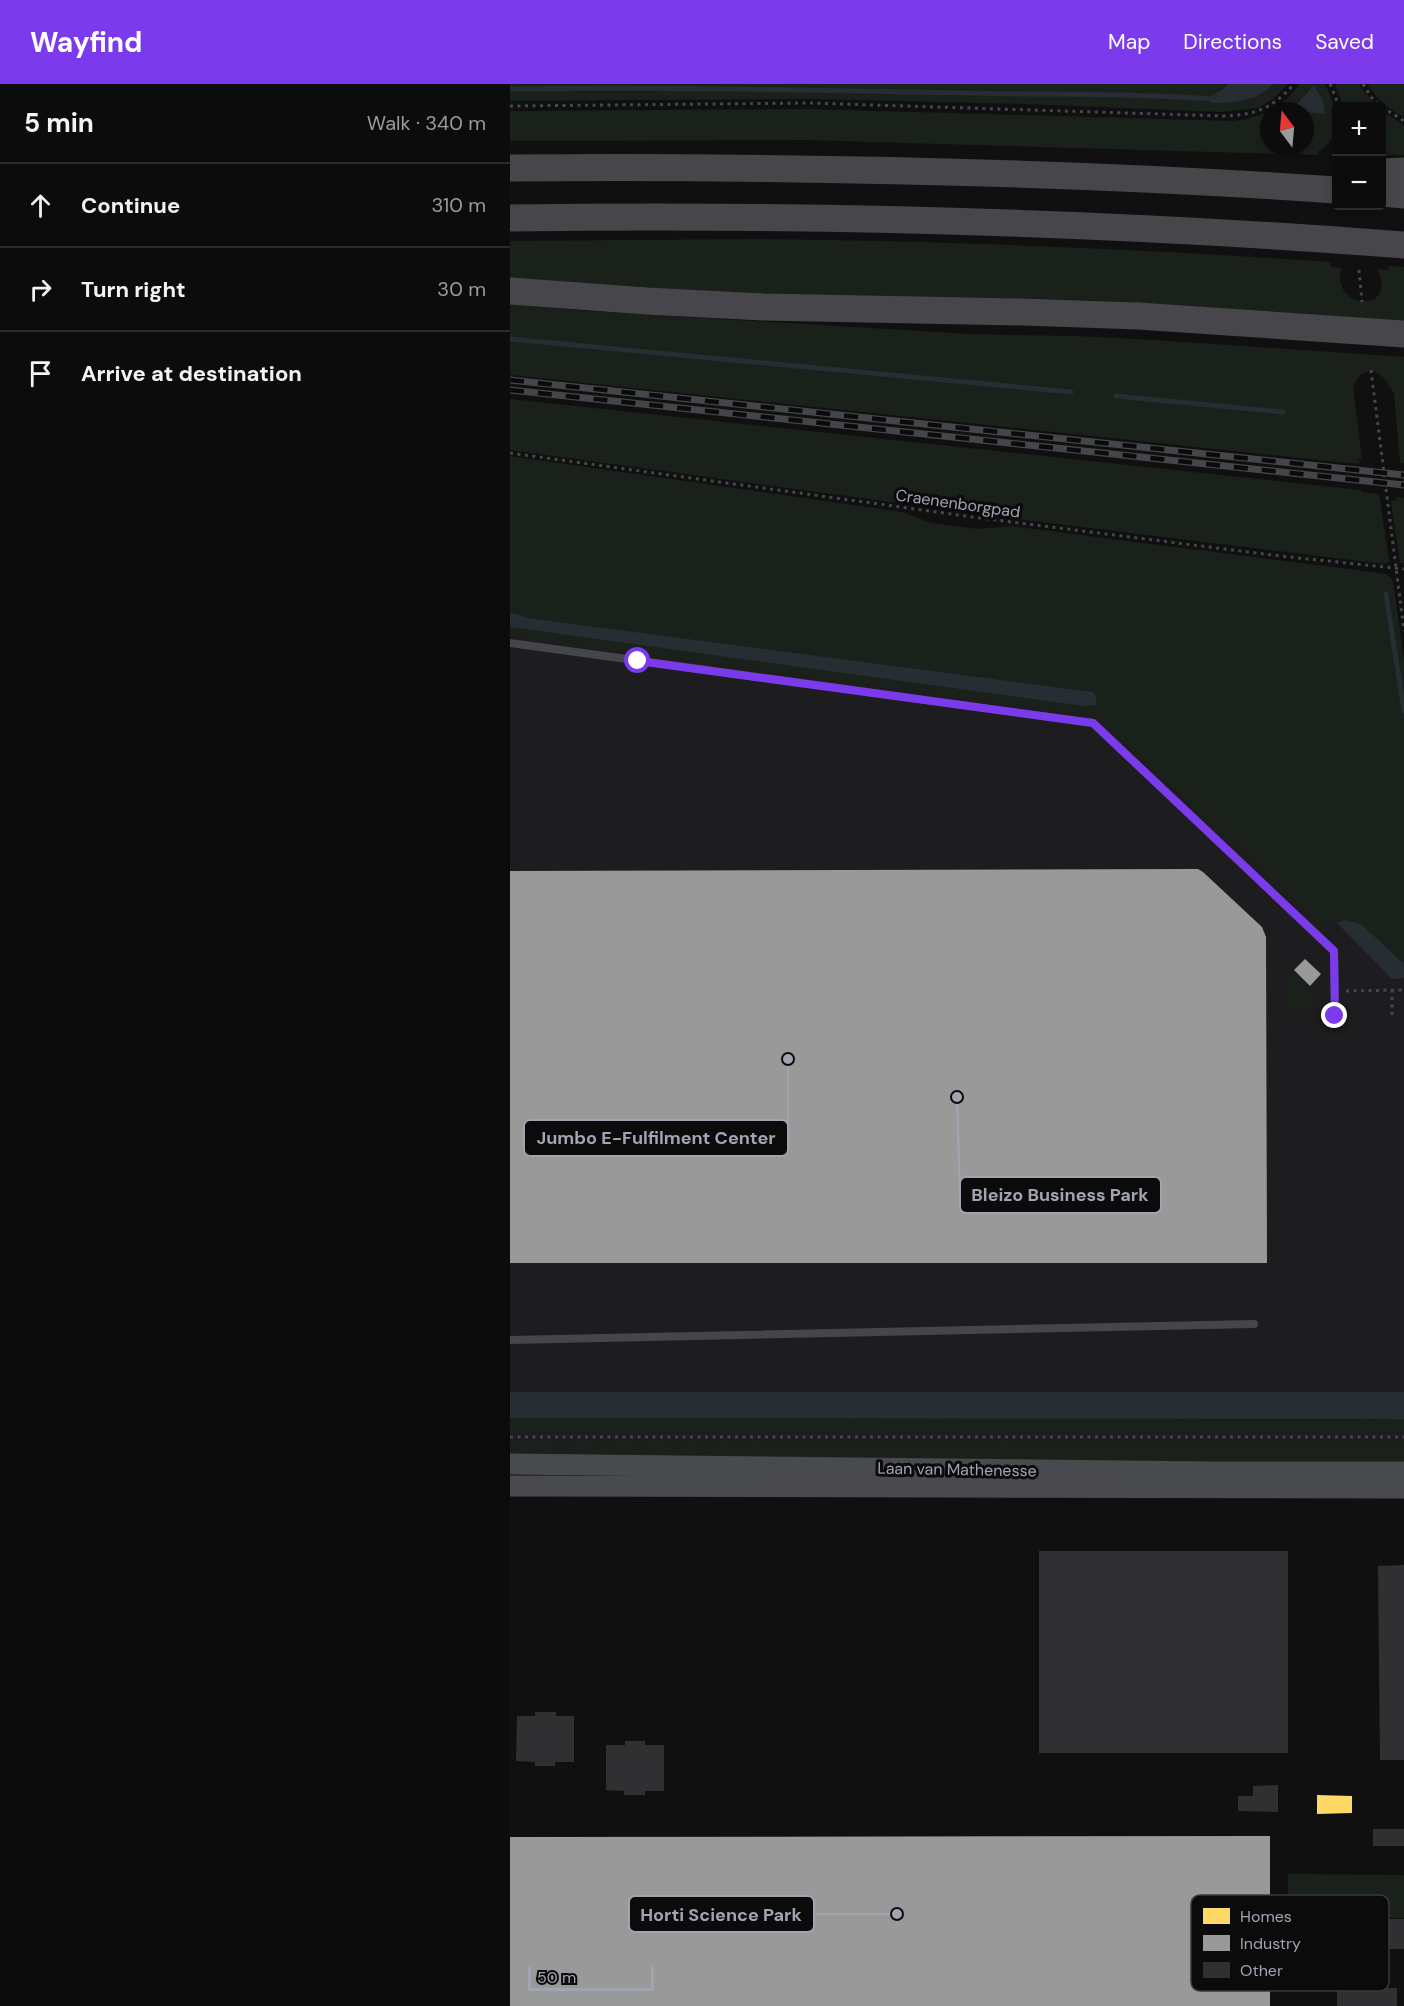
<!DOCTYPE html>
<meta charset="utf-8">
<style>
body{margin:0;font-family:"DM Sans",sans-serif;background:#151516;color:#f1f3f6}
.controls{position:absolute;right:18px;top:18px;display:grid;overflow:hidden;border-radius:6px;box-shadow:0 3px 9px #0003}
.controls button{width:54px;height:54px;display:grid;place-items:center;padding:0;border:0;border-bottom:2px solid #2c2c2e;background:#0c0c0d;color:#f1f3f6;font:30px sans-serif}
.compass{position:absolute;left:750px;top:18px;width:54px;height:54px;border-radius:50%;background:#0c0c0d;box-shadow:0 3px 9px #0003;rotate:344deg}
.scale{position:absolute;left:18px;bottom:15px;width:126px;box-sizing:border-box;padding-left:6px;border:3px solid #a0a5b2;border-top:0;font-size:16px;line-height:21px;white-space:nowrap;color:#a0a5b2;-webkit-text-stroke:4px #0b0b0c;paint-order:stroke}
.stop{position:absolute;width:18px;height:18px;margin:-14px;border:4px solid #7c3aed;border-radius:50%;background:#fff}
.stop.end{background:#7c3aed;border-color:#fff;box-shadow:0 2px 6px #0008}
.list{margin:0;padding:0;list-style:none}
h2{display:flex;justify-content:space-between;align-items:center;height:78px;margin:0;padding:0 24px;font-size:26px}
h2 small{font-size:20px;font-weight:400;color:#9a9b9d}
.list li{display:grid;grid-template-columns:39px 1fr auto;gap:18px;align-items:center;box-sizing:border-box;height:84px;padding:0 24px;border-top:2px solid #2c2c2e}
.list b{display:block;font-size:22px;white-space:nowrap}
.list em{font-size:20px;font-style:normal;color:#9a9b9d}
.icon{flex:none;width:33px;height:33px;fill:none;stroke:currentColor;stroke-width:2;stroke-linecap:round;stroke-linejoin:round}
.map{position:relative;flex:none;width:894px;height:1922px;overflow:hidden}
header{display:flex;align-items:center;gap:36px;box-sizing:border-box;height:84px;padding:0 30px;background:#7c3aed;color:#fff}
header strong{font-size:28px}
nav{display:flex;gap:33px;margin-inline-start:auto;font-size:21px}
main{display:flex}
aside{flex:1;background:#0c0c0d}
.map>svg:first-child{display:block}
</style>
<header>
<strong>Wayfind</strong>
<nav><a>Map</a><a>Directions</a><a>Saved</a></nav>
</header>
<main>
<aside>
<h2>5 min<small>Walk · 340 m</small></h2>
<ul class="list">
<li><svg class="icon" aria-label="ahead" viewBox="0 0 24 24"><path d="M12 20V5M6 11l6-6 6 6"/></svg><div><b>Continue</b></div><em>310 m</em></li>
<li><svg class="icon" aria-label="right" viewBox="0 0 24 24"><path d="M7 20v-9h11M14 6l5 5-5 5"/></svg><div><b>Turn right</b></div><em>30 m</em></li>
<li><svg class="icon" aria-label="arrive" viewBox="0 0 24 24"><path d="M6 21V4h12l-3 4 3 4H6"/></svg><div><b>Arrive at destination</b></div></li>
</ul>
</aside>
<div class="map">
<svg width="894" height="1922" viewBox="0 0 894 1922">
<rect width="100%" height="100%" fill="#101011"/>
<!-- built -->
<polygon fill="#1d1d1f" points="0,409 894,664 894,1362 0,1363"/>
<!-- green -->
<g fill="#1a211b">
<polygon points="0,0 778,0 764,14 748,24 713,28 515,20 300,15 0,17"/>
<path d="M790,0H815C822,16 834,40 822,54C817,61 816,64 808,67V71L296,56L0,57V27L298,25L723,37L737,35L759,28V63H795V28L814,30L804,1L780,26L783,27H760L779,13Z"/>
<polygon points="825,0 849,0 866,22 833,22"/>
<path d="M857,0H894V33C877,25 867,15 857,0Z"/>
<polygon points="872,27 894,41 894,71 872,71"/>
<path d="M246,155C438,157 630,165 821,178V183L831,184C821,228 890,228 867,185L878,186L879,182L894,183V237L599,217L508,214L322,215L0,202V157Z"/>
<polygon points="0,220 76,227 460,250 565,252 645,256 894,273 894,379 890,379 884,309 874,294 862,286 850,291 843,302 852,375 847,374 847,376 850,377 849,380 0,291"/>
<polygon points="0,315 851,406 851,408 869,410 879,475 879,478 874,480 498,434 0,366"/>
<polygon points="0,372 392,428 421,439 468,445 500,442 877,490 883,497 894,575 894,880 851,840 835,836 814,842 584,631 0,551 0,543 574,622 585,621 583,608 18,534 10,531 0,529"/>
<polygon points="886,413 894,414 894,481 890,478 881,417 887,417"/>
<polygon points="780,887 801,905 800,925 773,925"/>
<polygon points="0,1334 894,1335 894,1349 0,1349"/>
<polygon points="0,1359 894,1360 894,1382 0,1371"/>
<polygon points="778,1790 894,1791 894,1834 778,1834"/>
</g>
<!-- water -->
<g fill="#262d33">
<path d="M718,0H763C747,18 723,19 701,19V12L712,6Z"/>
<polygon points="804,1 813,17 815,30 780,27"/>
<polygon points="0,529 10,531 18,534 583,608 586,612 586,621 574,622 0,543"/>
<polygon points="835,836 851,840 894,880 894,894 882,895 827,839"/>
<polygon points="0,1308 894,1308 894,1335 0,1334"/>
</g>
<!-- homes -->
<polygon fill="#ffd966" points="807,1711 842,1712 842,1729 807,1730"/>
<!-- industry -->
<g fill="#999">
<polygon points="688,785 693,788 752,843 756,853 757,1179 0,1179 0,787"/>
<polygon points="795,875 811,890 800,902 784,886"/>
<polygon points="760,1752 760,1922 0,1922 0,1753"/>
</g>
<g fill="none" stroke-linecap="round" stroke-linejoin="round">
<!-- stream -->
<g stroke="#262d33" stroke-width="5">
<path d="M0,5C153,3 306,6 460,9C540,11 621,9 701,15L705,14"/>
<polyline points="0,255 561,308"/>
<polyline points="606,312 773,328"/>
<polyline points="876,510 894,627"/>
</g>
</g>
<!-- building -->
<g fill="#303033">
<rect x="529" y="1467" width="249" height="202"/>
<polygon points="894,1481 894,1676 870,1676 868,1482"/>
<polygon points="25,1628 46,1628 46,1632 64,1632 64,1678 45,1678 45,1682 25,1682 25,1678 6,1677 7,1632 25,1632"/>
<polygon points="115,1657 135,1657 135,1661 154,1661 154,1707 135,1707 135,1711 114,1711 114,1707 96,1706 96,1661 115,1661"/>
<polygon points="768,1701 768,1728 728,1727 728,1712 743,1712 743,1702"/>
<rect x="863" y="1745" width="31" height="17"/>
<rect x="816" y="1835" width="78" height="30"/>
<polygon points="827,1893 847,1893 847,1904 887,1904 887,1922 827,1922"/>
</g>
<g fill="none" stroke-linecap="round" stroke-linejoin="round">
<!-- path -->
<g stroke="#46474b" stroke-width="3" stroke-dasharray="3 4.5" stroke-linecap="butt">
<polyline points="820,0 829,22"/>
<polyline points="853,0 864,17 871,22"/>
<path d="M0,22L299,19L713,32C745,31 762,25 784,0"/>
<polyline points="872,23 894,37"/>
<polyline points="849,186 852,218"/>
<polyline points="861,286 894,547"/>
<polyline points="0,369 470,434 770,472 894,485"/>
<polyline points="836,907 894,906"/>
<polyline points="882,931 882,906"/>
<polyline points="0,1353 894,1353"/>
</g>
<!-- lane -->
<g stroke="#454649" stroke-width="8">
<polyline points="0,559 583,639 824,867 825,932"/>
<polyline points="0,1256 744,1240"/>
</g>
<!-- secondary -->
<g stroke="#494a4d" stroke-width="21">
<polyline points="0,1380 701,1388 894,1388"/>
<polyline points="0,1402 894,1404"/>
</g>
<!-- highway -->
<g stroke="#47474b" stroke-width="27">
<path d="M0,84C276,82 551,87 826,106"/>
<polyline points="872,88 894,87"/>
<polyline points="872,109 894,111"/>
<path d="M0,134C298,130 597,138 894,161"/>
<polyline points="0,207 136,217 253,223 513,228 628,232 894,250"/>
</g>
<!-- rail casing -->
<g stroke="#454649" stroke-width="7">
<g id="rail">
<polyline points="0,296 894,391"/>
<polyline points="0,306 894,401"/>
</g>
</g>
<!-- rail -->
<use href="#rail" stroke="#0b0b0c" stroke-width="4.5" stroke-dasharray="14" stroke-linecap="butt"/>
</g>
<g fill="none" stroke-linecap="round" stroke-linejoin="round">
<!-- route -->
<polyline stroke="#7c3aed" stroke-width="8" points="128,577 583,639 824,867 825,932"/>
</g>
<g text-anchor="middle" stroke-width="6" stroke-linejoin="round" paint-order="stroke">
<!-- street labels -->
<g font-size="16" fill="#a0a5b2" stroke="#0b0b0c">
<text transform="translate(448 419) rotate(8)" y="6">Craenenborgpad</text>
<text transform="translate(447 1385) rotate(1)" y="6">Laan van Mathenesse</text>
</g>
</g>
<!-- legend -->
<rect x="681" y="1811" width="198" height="96" rx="9" fill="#0b0b0c" stroke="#38393e" stroke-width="1.5"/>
<rect x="693" y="1824" width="27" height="16" fill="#ffd966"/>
<rect x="693" y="1851" width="27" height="16" fill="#999"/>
<rect x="693" y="1878" width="27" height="16" fill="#303033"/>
<g font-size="16" fill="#a0a5b2">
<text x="730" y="1838">Homes</text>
<text x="730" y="1865">Industry</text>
<text x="730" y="1892">Other</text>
</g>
<!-- callouts -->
<path fill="none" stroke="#a0a5b2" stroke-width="2" d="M278 975L278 1054M447 1013L450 1111M387 1830L304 1830"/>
<g fill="#a0a5b2" stroke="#0b0b0c" stroke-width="2">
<circle cx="278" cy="975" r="6"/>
<circle cx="447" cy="1013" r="6"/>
<circle cx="387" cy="1830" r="6"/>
</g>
<g fill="#0b0b0c" stroke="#a0a5b2" stroke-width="2">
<rect x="14" y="1036" width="264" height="36" rx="6"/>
<rect x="450" y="1093" width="201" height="36" rx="6"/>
<rect x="119" y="1812" width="185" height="36" rx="6"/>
</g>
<g font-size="18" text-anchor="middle" font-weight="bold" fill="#a0a5b2">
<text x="146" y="1060">Jumbo E-Fulfilment Center</text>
<text x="550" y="1117">Bleizo Business Park</text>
<text x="211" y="1837">Horti Science Park</text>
</g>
</svg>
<div class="controls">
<button>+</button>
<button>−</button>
</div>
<svg class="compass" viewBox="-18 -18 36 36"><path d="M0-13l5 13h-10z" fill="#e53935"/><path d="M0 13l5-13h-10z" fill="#9a9b9d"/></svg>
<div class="scale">50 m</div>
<div class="stop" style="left:128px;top:577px"></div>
<div class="stop end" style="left:825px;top:932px"></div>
</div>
</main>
